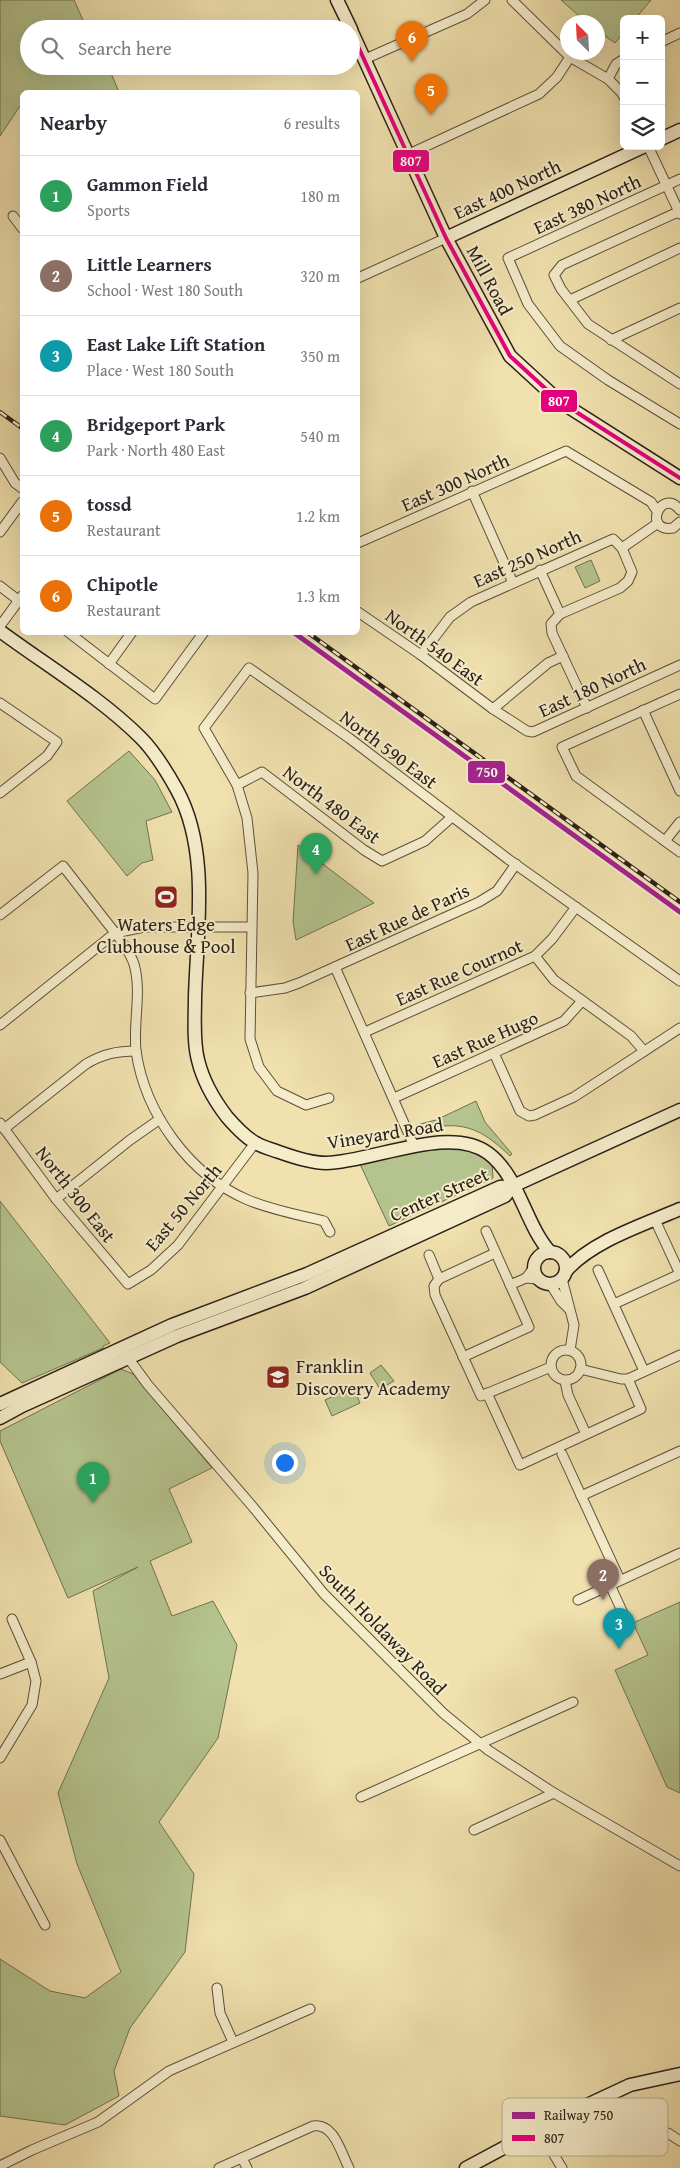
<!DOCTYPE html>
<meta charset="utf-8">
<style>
body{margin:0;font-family:"Gentium Book Plus",serif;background:#f2f2f3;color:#2b2b33}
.controls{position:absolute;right:15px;top:15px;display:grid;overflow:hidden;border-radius:8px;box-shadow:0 5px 20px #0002}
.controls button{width:45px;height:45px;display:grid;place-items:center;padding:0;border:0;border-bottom:1px solid #e1e1e2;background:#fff;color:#2b2b33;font:25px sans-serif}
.compass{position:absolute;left:560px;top:15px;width:45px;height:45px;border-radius:50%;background:#fff;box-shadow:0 5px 20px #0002;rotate:336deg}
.you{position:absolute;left:284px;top:1462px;width:18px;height:18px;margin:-12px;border:4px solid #fff;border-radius:50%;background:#1a73e8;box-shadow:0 0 0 8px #1a73e833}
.badge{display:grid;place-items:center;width:32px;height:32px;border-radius:50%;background:#db2777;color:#fff;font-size:16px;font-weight:700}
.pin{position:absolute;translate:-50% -41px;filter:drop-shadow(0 1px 2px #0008)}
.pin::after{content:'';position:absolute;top:26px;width:18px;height:15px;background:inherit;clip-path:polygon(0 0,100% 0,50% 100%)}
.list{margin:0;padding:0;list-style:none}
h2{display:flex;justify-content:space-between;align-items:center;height:65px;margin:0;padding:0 20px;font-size:21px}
h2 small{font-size:16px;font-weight:400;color:#7c7c81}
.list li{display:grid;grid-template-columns:32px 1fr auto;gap:15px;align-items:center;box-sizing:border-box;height:80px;padding:0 20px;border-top:1px solid #e1e1e2}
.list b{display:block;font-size:19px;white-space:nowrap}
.list p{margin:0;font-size:16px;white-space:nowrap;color:#7c7c81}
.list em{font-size:16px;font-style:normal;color:#7c7c81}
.icon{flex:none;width:28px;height:28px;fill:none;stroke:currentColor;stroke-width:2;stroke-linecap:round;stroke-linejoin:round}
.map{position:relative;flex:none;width:680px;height:2168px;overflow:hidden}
.search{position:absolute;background:#fff;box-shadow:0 5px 20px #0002;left:20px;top:20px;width:340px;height:55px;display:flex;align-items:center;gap:12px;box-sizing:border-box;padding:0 18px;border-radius:28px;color:#7c7c81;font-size:19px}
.panel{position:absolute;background:#fff;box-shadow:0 5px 20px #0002;left:20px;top:90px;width:340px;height:545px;border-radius:8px}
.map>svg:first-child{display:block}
</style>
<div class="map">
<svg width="680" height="2168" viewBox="0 0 680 2168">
<rect width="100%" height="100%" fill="#f0e1ae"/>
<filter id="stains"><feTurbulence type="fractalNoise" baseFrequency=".004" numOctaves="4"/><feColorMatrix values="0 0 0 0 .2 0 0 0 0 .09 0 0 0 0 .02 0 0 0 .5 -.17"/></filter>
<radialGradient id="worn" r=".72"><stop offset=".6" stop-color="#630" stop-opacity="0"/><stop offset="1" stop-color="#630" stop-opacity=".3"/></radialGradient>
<!-- green -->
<g fill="#b5c48e" stroke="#707252">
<polygon points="0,0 74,0 87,29 29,29 29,66 108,66 119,92 22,92 22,103 0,136"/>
<polygon points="561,0 651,0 635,19 624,19 624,32 615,43 598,31 598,22 586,22"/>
<polygon points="591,560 600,581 585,588 575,567"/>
<polygon points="129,751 155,780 172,812 146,821 153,860 142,863 127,876 67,801"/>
<polygon points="298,845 374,903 296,940 293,922"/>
<path d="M476,1101L485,1122L512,1154L510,1156C480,1127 461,1120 420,1130L416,1125L436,1120Z"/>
<polygon points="469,1143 492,1163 493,1178 389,1226 358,1160"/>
<polygon points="0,1201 110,1343 103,1346 103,1348 22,1383 0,1362"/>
<polygon points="381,1365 394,1381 380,1389 370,1373"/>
<polygon points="121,1369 133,1374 212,1468 169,1489 192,1542 150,1561 172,1616 213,1601 237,1645 218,1738 159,1822 194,1874 185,1952 130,2028 114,2071 119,2096 65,2125 0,2116 0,1959 50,1991 85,1998 121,1972 77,1864 58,1793 109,1678 93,1591 138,1567 68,1598 0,1441 0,1431"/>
<polygon points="353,1387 360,1403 332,1416 325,1400"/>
<polygon points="680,1602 680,1793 667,1787 615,1670 648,1655 633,1623"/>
</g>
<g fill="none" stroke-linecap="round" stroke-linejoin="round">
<!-- street casing -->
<g stroke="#5c503d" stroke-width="11">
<g id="street">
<polyline points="512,0 570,57 608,79 621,92 624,97"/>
<polyline points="661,42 680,33"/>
<polyline points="365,59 467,14 485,0"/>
<polyline points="608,79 616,64 624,59"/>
<polyline points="648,146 680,214"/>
<polyline points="409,154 539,94 557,77 570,57"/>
<polyline points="680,179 508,258 528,304 560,346 608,380 680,424"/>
<polyline points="680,211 562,265 554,275 561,289 588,324 680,384"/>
<polyline points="13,216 22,228"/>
<polyline points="358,278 446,238"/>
<polyline points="570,300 680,248"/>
<polyline points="611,340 680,308"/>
<polyline points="0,458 15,483 22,488"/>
<polyline points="472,491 513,583"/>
<path d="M680,510C661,486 642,533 673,528L680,522"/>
<polyline points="0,532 22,502"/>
<polyline points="358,543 566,451 651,502 657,511"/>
<polyline points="622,548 658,523"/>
<polyline points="540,570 560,614 551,624 552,633 587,708"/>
<polyline points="0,586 22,603"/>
<polyline points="358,612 421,655 493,709 527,731 533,732 680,665"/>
<polyline points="0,626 22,596"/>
<polyline points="68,632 155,699 204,632"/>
<polyline points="421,655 450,617 471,602 613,539 622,548 632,572 628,581 620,588 560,614"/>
<polyline points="109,664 132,632"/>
<polyline points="680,694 562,747 576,776 680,852"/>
<polyline points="0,703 57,742 47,756 0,793"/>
<polyline points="493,709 548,663 563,656"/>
<polyline points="643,710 680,791"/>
<polyline points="237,785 262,772 364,850 382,861 425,841 452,817"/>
<polyline points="665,841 680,822"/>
<path d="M0,915L63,866C77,884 91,902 105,920C115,933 128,947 134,964C142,992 133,1022 136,1051C145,1113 189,1175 248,1200C272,1210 299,1215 324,1221L330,1232"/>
<polyline points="535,956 554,980 631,1036 644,1051"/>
<polyline points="335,967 414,1146"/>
<polyline points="250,993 285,988 299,983 479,902 497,891 516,864"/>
<polyline points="0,1025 115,933 144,927 251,927"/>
<polyline points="365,1032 535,956 552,939 576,907"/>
<polyline points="494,1053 520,1111 529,1116 535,1115 574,1097 680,1028"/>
<polyline points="329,1098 306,1105 277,1091 259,1067 250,1039 253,873 247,818 237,785 204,728 249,668 349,738 508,859 680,981"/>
<polyline points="394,1098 564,1021 582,1001"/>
<polyline points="0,1123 56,1199 128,1284 151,1270 178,1245 255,1143"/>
<path d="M4,1129L86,1064C103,1054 117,1051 136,1051"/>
<polyline points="56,1199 130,1140 160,1119"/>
<polyline points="655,1220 680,1274"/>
<polyline points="495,1253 439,1279 434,1286 435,1295 481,1396 551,1367"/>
<polyline points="429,1255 439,1279"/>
<polyline points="598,1270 644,1371"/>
<polyline points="526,1278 537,1279"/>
<polyline points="562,1279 574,1325 570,1350"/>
<polyline points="510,1285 526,1278 533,1269"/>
<polyline points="551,1285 561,1301 568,1308"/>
<polyline points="614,1304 680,1274"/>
<circle cx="566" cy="1365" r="15"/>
<polyline points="126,1355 148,1385 253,1507 324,1594 443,1713 488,1750 554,1793 680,1866"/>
<polyline points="463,1357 529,1327 486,1231"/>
<polyline points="580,1369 621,1379 628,1379 680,1355"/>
<polyline points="565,1381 568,1395 586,1434"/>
<polyline points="487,1393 520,1465 641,1409 628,1379"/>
<polyline points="562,1454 620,1580"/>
<polyline points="581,1496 680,1451"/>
<polyline points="610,1585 628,1624"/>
<polyline points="578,1600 680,1553"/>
<polyline points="0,1674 31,1662"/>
<polyline points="0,1758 32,1705 36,1681 31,1662 12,1619"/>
<polyline points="361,1797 573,1702"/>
<polyline points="474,1830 554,1793"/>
<polyline points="0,1840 45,1925"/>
<polyline points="217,1988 220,2013 233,2042"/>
<polyline points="547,2143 562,2168"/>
<polyline points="600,2150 649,2134 668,2133 680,2141"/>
<polyline points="242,2158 247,2168"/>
<polyline points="0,2166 32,2150 98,2122 169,2071 310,2009"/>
<path d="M219,2168L313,2126C334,2122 341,2153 349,2168"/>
</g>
</g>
<!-- secondary casing -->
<g stroke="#2b2017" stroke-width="15">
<g id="secondary">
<polyline points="337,0 351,29"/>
<polyline points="351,30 446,238 510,356 559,401 680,478"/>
<polyline points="661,139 680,130"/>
<polyline points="446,238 645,146"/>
<path d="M0,631C46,665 101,698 141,738C155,752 167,772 177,790C210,850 197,930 195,997C195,1017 193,1041 198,1060C203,1081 214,1100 227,1117C234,1125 246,1138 256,1143C262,1147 271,1149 279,1152C293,1157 311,1163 326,1163C373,1162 449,1124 488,1153C519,1176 525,1224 550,1252"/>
<circle cx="550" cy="1268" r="16"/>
<path d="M566,1271C592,1241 643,1225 680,1209"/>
<polyline points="0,1404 172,1325 307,1274 500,1187 513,1186 680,1110"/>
<polyline points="0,1418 22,1406 177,1336 305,1288 505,1196 513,1186"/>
<circle cx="540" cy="2128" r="17"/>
<polyline points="555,2120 630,2085 680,2074"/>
<polyline points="466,2168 526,2136"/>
</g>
</g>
<!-- street -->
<use href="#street" stroke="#f5ecca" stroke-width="9"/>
<!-- secondary -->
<use href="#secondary" stroke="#f5ecca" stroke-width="12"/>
<!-- rail casing -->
<g stroke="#2b2017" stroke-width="4.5">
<g id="rail">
<polyline points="0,412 22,428"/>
<polyline points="307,632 680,902"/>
</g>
</g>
<!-- rail -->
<use href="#rail" stroke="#f5ecca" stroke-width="2.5" stroke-dasharray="8" stroke-linecap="butt"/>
<!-- bus-1 casing -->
<g stroke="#f5ecca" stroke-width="8">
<polyline id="bus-1" points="351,31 446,238 510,356 559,401 680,478"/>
</g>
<!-- bus-1 -->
<use href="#bus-1" stroke="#e5007d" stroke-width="4"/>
<!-- rail-1 casing -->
<g stroke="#f5ecca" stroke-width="9">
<polyline id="rail-1" points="293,632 680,912"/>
</g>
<!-- rail-1 -->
<use href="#rail-1" stroke="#a4228e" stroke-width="5"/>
</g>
<!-- icons -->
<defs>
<g id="stadium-square" transform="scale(1.25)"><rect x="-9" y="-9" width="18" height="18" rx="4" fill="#8f2418" stroke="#f5ecca"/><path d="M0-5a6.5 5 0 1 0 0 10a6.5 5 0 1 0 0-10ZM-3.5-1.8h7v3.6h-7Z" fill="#fff"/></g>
<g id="school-square" transform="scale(1.25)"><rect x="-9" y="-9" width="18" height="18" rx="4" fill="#8f2418" stroke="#f5ecca"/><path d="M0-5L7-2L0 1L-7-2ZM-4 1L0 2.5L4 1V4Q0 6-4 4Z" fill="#fff"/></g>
</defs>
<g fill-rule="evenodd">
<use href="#stadium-square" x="166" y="897"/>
<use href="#school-square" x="278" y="1377"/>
</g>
<g text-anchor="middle" stroke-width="4" stroke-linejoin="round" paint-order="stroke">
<!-- street labels -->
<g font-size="19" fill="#2b2017" stroke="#f5ecca">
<text transform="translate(507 189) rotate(-25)" y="7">East 400 North</text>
<text transform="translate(587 204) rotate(-25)" y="7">East 380 North</text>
<text transform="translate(490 280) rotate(62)" y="7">Mill Road</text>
<text transform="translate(455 482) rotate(-24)" y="7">East 300 North</text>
<text transform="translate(527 558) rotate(-24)" y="7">East 250 North</text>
<text transform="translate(435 647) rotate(36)" y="7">North 540 East</text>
<text transform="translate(592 687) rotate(-25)" y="7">East 180 North</text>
<text transform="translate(389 749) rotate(37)" y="7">North 590 East</text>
<text transform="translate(332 804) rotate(37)" y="7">North 480 East</text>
<text transform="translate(407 917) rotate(-25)" y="7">East Rue de Paris</text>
<text transform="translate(459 972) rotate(-24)" y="7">East Rue Cournot</text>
<text transform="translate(485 1039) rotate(-24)" y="7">East Rue Hugo</text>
<text transform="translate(385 1133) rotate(-9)" y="7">Vineyard Road</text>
<text transform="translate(76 1194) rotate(52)" y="7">North 300 East</text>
<text transform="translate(439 1194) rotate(-24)" y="7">Center Street</text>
<text transform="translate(183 1207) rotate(-50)" y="7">East 50 North</text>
<text transform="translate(383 1629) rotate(46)" y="7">South Holdaway Road</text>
</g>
<!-- poi labels -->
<g font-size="19" fill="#2b2017" stroke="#f5ecca">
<text x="166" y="931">Waters Edge<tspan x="166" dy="22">Clubhouse &amp; Pool</tspan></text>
<text x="296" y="1373" text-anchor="start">Franklin<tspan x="296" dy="22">Discovery Academy</tspan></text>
</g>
</g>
<!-- legend -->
<rect x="502" y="2098" width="166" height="58" rx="8" fill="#f5ecca" stroke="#b8af94" stroke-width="1"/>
<rect x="512" y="2112" width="23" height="7" fill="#a4228e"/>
<rect x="512" y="2135" width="23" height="6" fill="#e5007d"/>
<g font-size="14" fill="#2b2017">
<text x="544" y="2120">Railway 750</text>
<text x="544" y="2143">807</text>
</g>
<g stroke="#f5ecca" stroke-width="2">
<rect x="392" y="149" width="38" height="24" rx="5" fill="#e5007d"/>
<rect x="540" y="389" width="38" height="24" rx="5" fill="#e5007d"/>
<rect x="467" y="760" width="39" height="24" rx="5" fill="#a4228e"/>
</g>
<g font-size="14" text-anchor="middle" font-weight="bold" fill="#fff">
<text x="411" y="166">807</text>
<text x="559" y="406">807</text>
<text x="487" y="777">750</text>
</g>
<rect width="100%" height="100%" filter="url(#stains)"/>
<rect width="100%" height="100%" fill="url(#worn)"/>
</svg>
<div class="controls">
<button>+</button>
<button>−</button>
<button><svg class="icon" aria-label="layers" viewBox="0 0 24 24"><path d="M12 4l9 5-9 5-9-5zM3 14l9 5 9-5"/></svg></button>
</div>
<svg class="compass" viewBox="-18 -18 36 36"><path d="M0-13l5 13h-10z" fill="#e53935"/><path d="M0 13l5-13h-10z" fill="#7c7c81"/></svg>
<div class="you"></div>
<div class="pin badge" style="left:93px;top:1503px;background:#2e9e5b">1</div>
<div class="pin badge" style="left:603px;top:1600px;background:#8d6e63">2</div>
<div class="pin badge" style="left:619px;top:1649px;background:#0f9aa8">3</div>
<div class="pin badge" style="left:316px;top:874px;background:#2e9e5b">4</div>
<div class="pin badge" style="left:431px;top:115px;background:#e8710a">5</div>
<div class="pin badge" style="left:412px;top:62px;background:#e8710a">6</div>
<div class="search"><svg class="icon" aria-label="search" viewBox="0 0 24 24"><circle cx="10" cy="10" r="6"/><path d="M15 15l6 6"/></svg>Search here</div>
<section class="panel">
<h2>Nearby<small>6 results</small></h2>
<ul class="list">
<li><span class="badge" style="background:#2e9e5b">1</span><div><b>Gammon Field</b><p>Sports</p></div><em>180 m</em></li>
<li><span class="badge" style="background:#8d6e63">2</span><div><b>Little Learners</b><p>School · West 180 South</p></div><em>320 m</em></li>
<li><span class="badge" style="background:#0f9aa8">3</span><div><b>East Lake Lift Station</b><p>Place · West 180 South</p></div><em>350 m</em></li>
<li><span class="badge" style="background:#2e9e5b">4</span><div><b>Bridgeport Park</b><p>Park · North 480 East</p></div><em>540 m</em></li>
<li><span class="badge" style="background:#e8710a">5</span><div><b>tossd</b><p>Restaurant</p></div><em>1.2 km</em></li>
<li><span class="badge" style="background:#e8710a">6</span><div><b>Chipotle</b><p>Restaurant</p></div><em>1.3 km</em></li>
</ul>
</section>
</div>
